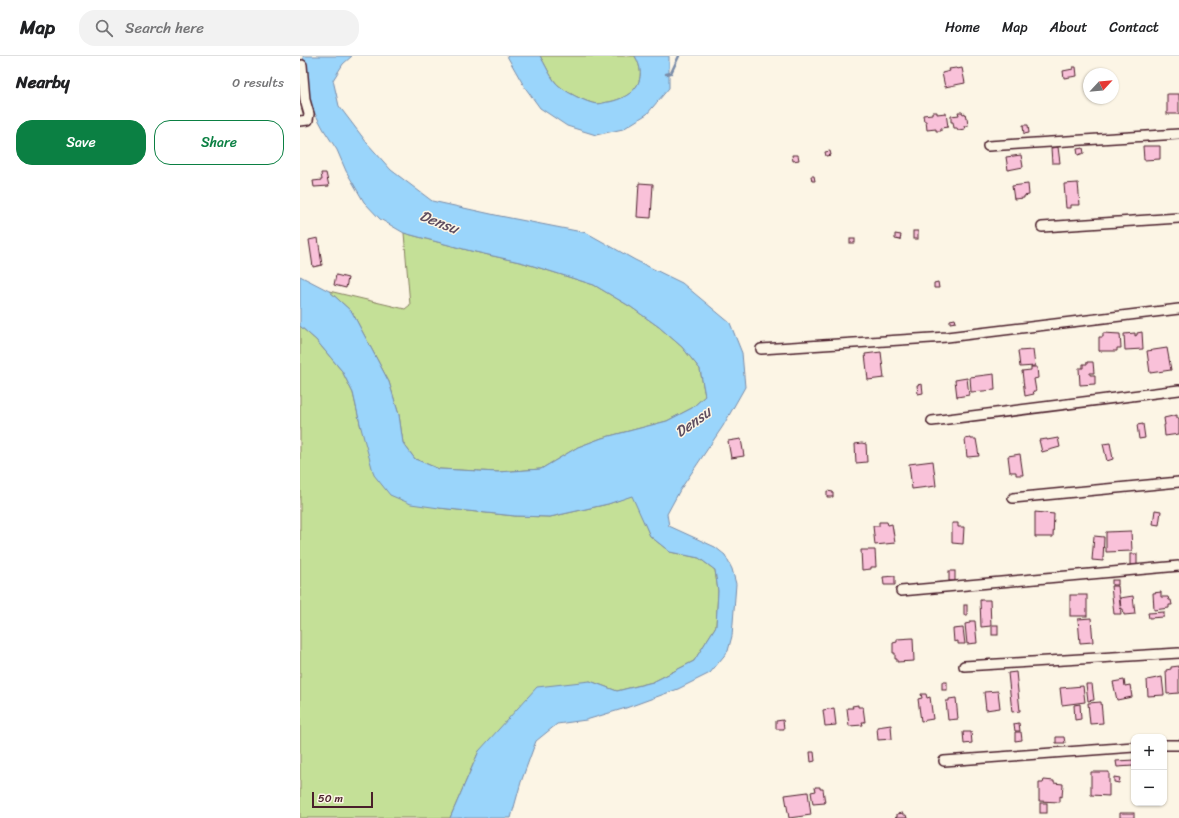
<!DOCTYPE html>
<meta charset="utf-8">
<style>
body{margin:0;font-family:Sriracha,sans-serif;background:#f2f2f2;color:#202124}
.controls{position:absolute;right:12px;bottom:12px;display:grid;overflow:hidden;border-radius:8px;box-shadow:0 1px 3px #0004}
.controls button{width:36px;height:36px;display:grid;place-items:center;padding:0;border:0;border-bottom:1px solid #e0e0e0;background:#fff;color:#202124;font:20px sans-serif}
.compass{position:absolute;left:783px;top:12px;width:36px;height:36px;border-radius:50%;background:#fff;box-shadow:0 1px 3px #0004;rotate:64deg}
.scale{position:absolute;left:12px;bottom:10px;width:61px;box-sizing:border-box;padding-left:4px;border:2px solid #4a1f2b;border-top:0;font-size:11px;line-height:14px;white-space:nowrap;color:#4a1f2b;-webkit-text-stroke:3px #fcf5e5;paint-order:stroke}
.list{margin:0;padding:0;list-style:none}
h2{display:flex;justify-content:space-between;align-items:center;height:52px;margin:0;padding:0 16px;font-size:17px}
h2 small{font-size:13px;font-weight:400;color:#757577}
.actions{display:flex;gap:8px;padding:12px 16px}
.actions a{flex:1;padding:9px 0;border:1px solid #0b8043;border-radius:16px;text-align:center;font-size:14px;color:#0b8043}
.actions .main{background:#0b8043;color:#fff}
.icon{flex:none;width:22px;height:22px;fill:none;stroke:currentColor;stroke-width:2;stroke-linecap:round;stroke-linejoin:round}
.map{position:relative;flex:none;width:879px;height:762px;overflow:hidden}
header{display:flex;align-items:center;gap:24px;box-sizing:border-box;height:56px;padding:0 20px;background:#fff;border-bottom:1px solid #e0e0e0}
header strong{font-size:19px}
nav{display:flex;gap:22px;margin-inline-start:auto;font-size:14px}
.search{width:280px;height:36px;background:#f2f2f2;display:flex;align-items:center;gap:10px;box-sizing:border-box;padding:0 14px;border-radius:16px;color:#757577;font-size:15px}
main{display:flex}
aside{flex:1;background:#fff}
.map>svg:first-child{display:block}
</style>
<header>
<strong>Map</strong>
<div class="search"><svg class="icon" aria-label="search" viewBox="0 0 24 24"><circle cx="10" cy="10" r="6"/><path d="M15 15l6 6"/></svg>Search here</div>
<nav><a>Home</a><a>Map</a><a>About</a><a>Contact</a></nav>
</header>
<main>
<aside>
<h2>Nearby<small>0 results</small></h2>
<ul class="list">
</ul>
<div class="actions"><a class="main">Save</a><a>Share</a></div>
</aside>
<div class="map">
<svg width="879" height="762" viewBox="0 0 879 762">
<rect width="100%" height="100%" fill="#fcf5e5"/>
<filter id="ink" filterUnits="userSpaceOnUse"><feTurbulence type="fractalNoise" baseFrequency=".025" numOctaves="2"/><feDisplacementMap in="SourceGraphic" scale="8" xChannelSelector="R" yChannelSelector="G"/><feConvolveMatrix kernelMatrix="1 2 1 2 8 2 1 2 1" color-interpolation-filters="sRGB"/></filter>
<g filter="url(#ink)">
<!-- green -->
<g fill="#c4e097" stroke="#878061">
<path d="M240,0H335C349,24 334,41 309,46C306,46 301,48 297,48C287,47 263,35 256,27C250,20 245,8 240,0Z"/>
<polygon points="104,177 171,195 224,207 294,229 331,251 359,271 382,291 400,313 405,340 392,352 367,365 302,382 278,391 241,413 198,416 139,413 115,403 103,387 99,359 89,326 52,256 29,235 105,253 110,249"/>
<polygon points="0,270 16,284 42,315 53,337 61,372 139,452 215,460 250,461 308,448 333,439 350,480 370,496 399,502 415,514 418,535 416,570 394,605 353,626 317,635 290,625 179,695 150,762 0,762"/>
</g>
<!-- water -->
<g fill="#9ad5fb" stroke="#7a8ca8">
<polygon points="3,0 52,0 43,8 33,24 39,50 67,87 91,114 132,145 200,160 287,177 335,204 382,227 430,267 442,297 445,331 423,370 380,434 367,458 369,470 415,491 425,499 432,513 436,528 432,580 428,595 410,617 378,633 326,652 286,664 257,668 236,685 221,726 211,762 150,762 179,695 237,631 290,625 317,635 353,626 394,605 416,570 418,535 415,514 399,502 370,496 350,480 332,440 308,448 250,461 215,460 139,452 111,448 90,439 74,419 61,372 53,337 42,315 16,284 0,270 0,220 29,235 52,256 89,326 99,359 103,387 115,403 139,413 198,416 241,413 278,391 302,382 367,365 392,352 405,340 400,313 382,291 359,271 331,251 294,229 224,207 171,195 104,177 80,163 64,146 46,115 37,94 24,74 12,52 7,28"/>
<path d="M207,0H240C245,8 250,20 256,27C263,35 287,47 297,48C301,48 306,46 309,46C334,41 349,24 335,0H369V32L347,58L323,73L296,79L267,70L240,52L224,30Z"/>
</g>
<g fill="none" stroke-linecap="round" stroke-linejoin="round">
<!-- stream -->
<polyline stroke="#7a8ca8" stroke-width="2.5" points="366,18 371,17 379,0"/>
</g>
<!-- building -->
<g fill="#f9c1d9" stroke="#4a1f2b">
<polygon points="773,11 776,11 777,20 764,22 763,15 773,13"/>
<polygon points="656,12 657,13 662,12 665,27 645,31 642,17 650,15 649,13"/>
<rect x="867" y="38" width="12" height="20"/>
<polygon points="632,56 637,56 637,58 646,57 648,71 641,72 641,75 636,75 636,73 627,74 626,65 624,65 623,59 632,58"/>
<polygon points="658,56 662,56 663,58 665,57 666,62 667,62 668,70 664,70 665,73 658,74 657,72 654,72 653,66 651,66 651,60 659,59"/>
<polygon points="723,69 728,69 729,77 724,78"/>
<polygon points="843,90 860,90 860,103 844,104"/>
<polygon points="758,91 760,107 752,107 751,92"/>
<polygon points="783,92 784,97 778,99 777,93"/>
<polygon points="530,95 531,99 526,100 525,96"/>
<polygon points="492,99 498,99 499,104 493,105"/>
<polygon points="721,99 723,111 708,114 706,101"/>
<polygon points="21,117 26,117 29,130 14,131 13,125 22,124"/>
<polygon points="511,120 514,120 515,125 512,125"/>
<polygon points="339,127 353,128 351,162 337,161"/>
<polygon points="778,127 780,149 771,149 771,152 766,152 764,128"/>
<polygon points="728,128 729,139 724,140 724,142 714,143 712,130"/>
<rect x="613" y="175" width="5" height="8"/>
<polygon points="595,178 601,179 600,184 595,183"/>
<polygon points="18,182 22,209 13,211 9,184"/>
<rect x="550" y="183" width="5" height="4"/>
<polygon points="36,219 48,222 46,232 34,229"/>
<polygon points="638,226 639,232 634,232 634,227"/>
<polygon points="655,263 656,266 650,267 650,264"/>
<polygon points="842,276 843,293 825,294 824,278 835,277 835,280 837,279 837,277"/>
<polygon points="803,277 820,278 821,292 817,292 817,295 799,295 799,281 803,281"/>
<polygon points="867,292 871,314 850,317 847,295"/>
<polygon points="733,294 735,310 720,311 718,295"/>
<polygon points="581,296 584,322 568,324 565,298"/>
<polygon points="787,306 793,306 794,317 790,317 790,319 795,319 795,328 780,329 779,312 783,312 783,308 787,308"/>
<polygon points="731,311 737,311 738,322 734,323 736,335 733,335 734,338 725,340 722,315 731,314"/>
<polygon points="694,318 695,334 671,336 670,321"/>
<polygon points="667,322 669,339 657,341 655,324"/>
<polygon points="622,328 623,337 618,338 617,329"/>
<polygon points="877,359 877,362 879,362 879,378 865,380 864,369 865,369 864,362"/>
<polygon points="843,368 845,382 839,383 837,369"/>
<polygon points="671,382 671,383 676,383 679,400 667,401 665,383"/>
<polygon points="758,382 760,391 742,396 739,384 747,383 747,384"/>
<polygon points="441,383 444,400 431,402 428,385"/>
<polygon points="562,387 566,388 567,406 556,407 555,388"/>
<polygon points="810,387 813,403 807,405 803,388"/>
<polygon points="720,398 723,419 716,419 716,416 710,416 708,400"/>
<polygon points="633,405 636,430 612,433 609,408"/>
<polygon points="527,435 533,436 533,441 527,441"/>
<polygon points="855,454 861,455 859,469 853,468"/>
<polygon points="735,456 754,458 753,481 735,481"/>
<polygon points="579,466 587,466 588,469 592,468 595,487 575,489 573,470 579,470"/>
<polygon points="652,467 658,467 658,471 664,471 663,488 652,487"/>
<polygon points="831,475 832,495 806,496 806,476"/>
<polygon points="794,480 804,481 803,505 792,504"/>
<polygon points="561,494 575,494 576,511 571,511 571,513 562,514"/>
<rect x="830" y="498" width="7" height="11"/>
<rect x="649" y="515" width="6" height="10"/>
<polygon points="595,520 595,529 584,529 583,521"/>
<rect x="812" y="524" width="6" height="5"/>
<polygon points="811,530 818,530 821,558 814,558"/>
<polygon points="861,536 861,541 868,541 869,544 871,544 872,549 869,549 869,552 854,554 853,537"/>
<rect x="770" y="539" width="17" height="21"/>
<polygon points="833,540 835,558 824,559 823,553 821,553 820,542"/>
<polygon points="680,544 690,544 691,570 681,571"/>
<rect x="664" y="549" width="3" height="10"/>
<polygon points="864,556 864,561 849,562 848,557"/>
<polygon points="791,562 793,586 780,587 778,563"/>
<polygon points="670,565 675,565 677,587 667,588 665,568 670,567"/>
<rect x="692" y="569" width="6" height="10"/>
<polygon points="663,572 665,588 658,588 658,585 654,586 653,573"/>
<polygon points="613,582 614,605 597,606 597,603 595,603 595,597 593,597 593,587 597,586 597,583"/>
<polygon points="879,610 879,637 867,638 866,614 871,613 871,611"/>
<polygon points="716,616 720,655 712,656 708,617"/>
<polygon points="862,621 864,639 848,640 847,624"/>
<polygon points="824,624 825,630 830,629 832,641 817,644 813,626"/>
<rect x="642" y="626" width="5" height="8"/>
<polygon points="786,628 792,628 794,644 788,645"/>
<polygon points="783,630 785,646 762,649 760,632"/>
<polygon points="698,635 700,652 686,654 684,636"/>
<polygon points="621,638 626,638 627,642 630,641 633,663 621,665 618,643 622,642"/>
<polygon points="656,642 658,663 648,664 646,645 649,645 649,643"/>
<polygon points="801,646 803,667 790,668 788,647"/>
<polygon points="780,648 781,663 775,664 774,649"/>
<polygon points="558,649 558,651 563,651 565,666 562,666 563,669 549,670 547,652 553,652 552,650"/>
<polygon points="534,652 536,669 525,670 523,654"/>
<polygon points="483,664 484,673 476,673 476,665"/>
<polygon points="719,667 720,675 715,675 714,668"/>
<polygon points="591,669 592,683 578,684 577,671"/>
<polygon points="663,676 671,676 672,687 664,688"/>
<polygon points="715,676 721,676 722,684 715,685"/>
<polygon points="756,681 764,681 765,687 756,687"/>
<polygon points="510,696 514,696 515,705 511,706"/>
<polygon points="834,704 834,715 833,710 817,711 816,705"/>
<polygon points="791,716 809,716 809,740 791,739"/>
<polygon points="814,721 820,722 819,727 814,726"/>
<polygon points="744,724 754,725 754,727 763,728 762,741 760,740 760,746 739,745 739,727 743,727"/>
<polygon points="515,731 520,731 520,733 523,733 525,747 513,748 511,736 516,735"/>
<polygon points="508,736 511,759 489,762 485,739"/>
<rect x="740" y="747" width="7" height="10"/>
<polygon points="603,757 603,759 606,759 607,762 595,762 597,761 597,758"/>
<rect x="820" y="757" width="14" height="5"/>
</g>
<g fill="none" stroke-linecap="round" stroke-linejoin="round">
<!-- minor casing -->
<g stroke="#4a1f2b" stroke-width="12">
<g id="minor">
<polyline points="0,65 8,64 9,58 5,44 2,9"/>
<polyline points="688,90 879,78"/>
<polyline points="742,171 879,162"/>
<polyline points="461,293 647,281 879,253"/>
<polyline points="632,365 879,334"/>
<polyline points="713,442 879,426"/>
<polyline points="601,535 879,510"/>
<polyline points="664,610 879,597"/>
<polyline points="864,689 879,689"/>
<polyline points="644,705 834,691"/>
</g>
</g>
<!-- minor -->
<use href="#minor" stroke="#fcf5e5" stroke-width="9"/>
</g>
</g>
<g text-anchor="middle" stroke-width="3" stroke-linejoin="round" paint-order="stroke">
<!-- water labels -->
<g font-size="15" font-style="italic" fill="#5e4c5f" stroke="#fcf5e5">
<text transform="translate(139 166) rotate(21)" y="5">Densu</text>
<text transform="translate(393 366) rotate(-36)" y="5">Densu</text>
</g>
</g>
</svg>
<div class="controls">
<button>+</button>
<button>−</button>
</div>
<svg class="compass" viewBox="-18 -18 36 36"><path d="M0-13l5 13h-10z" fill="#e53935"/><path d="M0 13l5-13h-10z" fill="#757577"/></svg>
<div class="scale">50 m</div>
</div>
</main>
